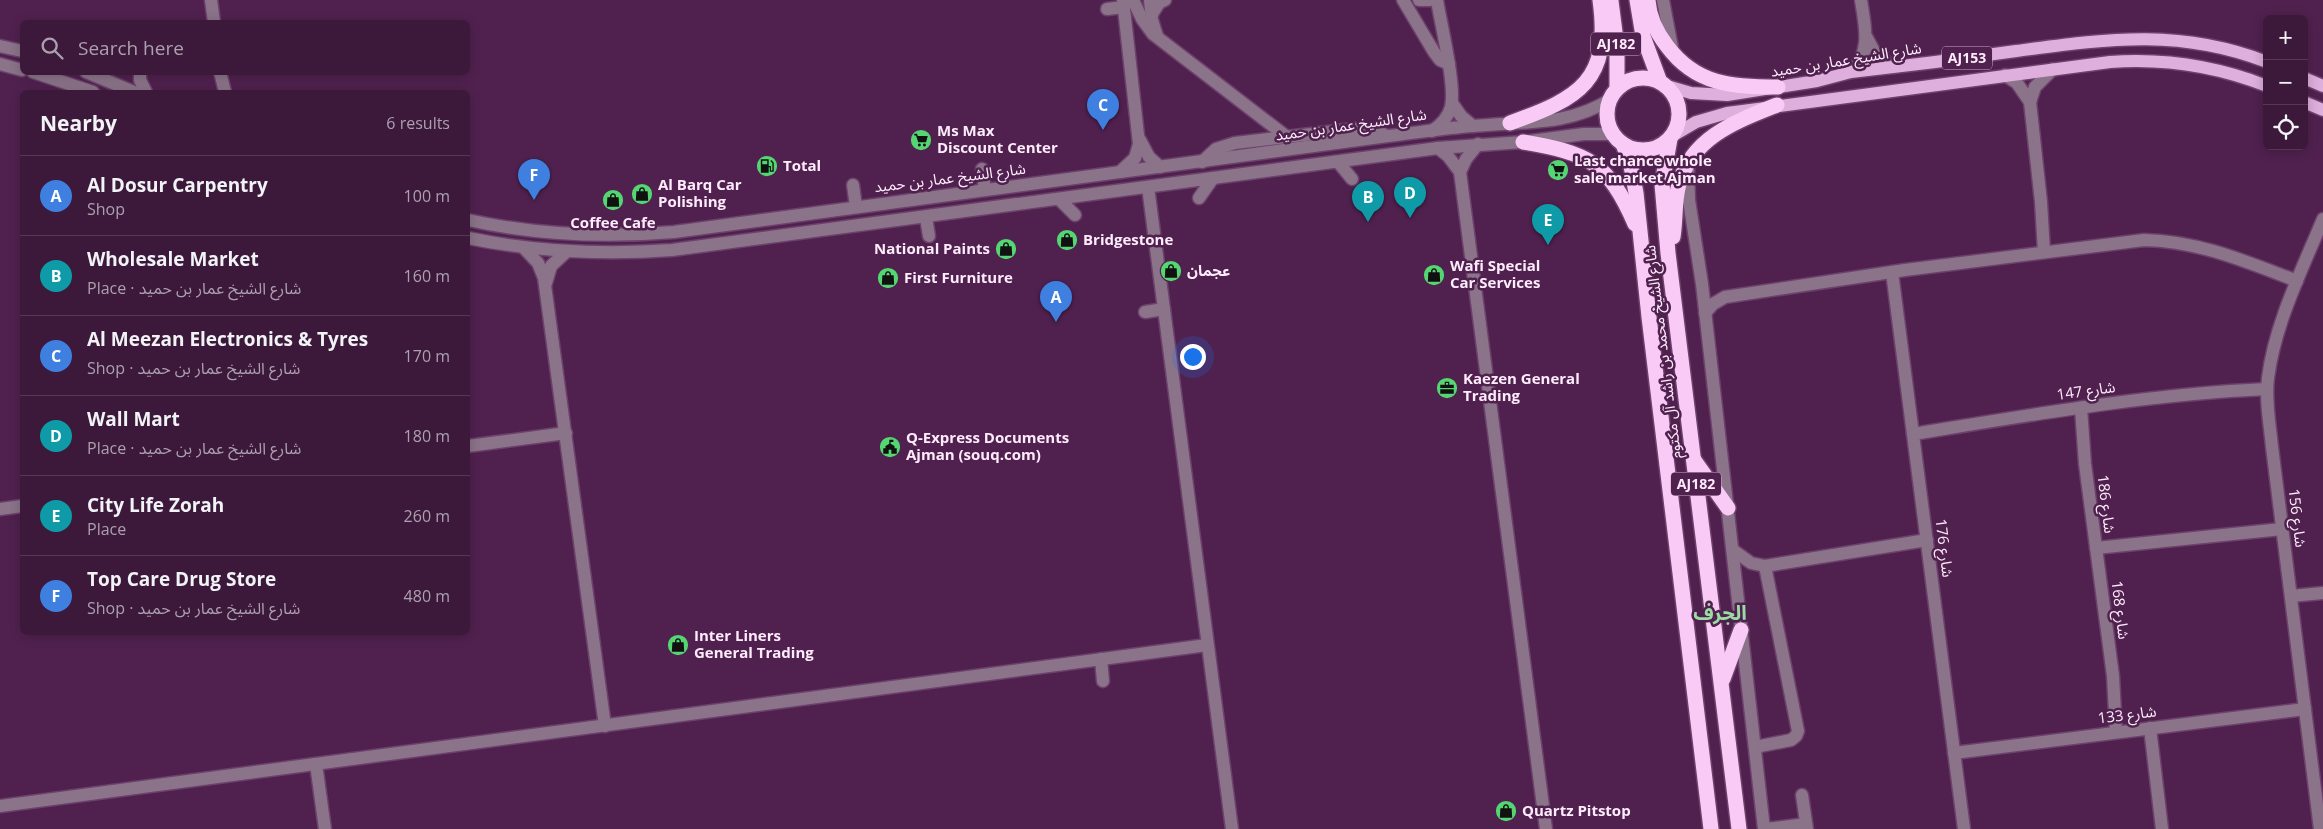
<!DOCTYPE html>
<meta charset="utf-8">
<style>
body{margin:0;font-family:"Open Sans","Noto Sans Arabic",sans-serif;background:#472646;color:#f1f3f6}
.controls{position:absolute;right:15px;top:15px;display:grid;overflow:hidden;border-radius:8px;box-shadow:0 2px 12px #0003}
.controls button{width:45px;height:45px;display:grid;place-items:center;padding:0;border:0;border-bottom:1px solid #553855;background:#3c193b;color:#f1f3f6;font:25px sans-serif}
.you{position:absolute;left:1192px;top:356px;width:18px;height:18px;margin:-12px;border:4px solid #fff;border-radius:50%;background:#1a73e8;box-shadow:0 0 0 8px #1a73e833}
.badge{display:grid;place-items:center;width:32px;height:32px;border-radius:50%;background:#8bbbb9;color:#fff;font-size:16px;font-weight:700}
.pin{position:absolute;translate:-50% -41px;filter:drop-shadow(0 1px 2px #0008)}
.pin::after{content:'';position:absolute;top:26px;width:18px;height:15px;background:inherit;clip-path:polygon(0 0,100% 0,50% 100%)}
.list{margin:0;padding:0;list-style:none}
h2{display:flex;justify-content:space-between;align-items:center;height:65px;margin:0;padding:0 20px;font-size:21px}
h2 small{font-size:16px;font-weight:400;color:#aca0af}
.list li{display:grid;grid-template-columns:32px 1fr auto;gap:15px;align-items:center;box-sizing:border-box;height:80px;padding:0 20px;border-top:1px solid #553855}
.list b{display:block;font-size:19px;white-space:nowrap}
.list p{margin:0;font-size:16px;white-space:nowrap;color:#aca0af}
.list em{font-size:16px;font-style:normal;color:#aca0af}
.icon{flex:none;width:28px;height:28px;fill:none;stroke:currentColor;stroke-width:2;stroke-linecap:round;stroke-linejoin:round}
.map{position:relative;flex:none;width:2323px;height:829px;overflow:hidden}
.search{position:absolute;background:#3c193b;box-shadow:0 2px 12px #0003;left:20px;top:20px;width:450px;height:55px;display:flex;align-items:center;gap:12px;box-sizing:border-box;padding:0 18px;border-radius:8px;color:#aca0af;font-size:19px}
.panel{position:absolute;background:#3c193b;box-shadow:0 2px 12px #0003;left:20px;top:90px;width:450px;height:545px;border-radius:8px}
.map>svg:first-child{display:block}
</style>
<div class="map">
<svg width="2323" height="829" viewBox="0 0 2323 829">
<rect width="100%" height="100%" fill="#50214f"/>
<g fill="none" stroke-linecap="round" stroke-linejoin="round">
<!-- minor casing -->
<g stroke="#6c416b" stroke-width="15">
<g id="minor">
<polyline points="211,0 214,22"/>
<polyline points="1133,0 1142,19 1153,34 1287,137"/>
<polyline points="1150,0 1152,20 1157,36"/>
<polyline points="1403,0 1434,52 1440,60 1449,64"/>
<polyline points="1419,0 1430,0"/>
<polyline points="1663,0 1673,53"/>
<polyline points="1107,9 1124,7"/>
<polyline points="1152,14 1159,3 1165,0"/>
<polyline points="1867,38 1875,53 1894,67"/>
<polyline points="0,46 22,51"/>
<polyline points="0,64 22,70"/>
<polyline points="33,72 93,92"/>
<polyline points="86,72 134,92"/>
<polyline points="220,72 225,92"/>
<path d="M1851,72C1872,51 1865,27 1861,0"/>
<polyline points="140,74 140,80 146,92"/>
<polyline points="2005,75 2017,83 2030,102 2041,202 2044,252"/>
<polyline points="2030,102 2035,87 2053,69"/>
<polyline points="1452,103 1461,116 1473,126"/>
<path d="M1432,131C1441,125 1448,118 1451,107C1456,85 1441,25 1437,0"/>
<polyline points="1140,140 1149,157 1160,167"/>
<polyline points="1438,148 1448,156 1460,172 1546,829"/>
<polyline points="1202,162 1216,149 1235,143 1354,129 1383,134"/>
<polyline points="1338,162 1352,179"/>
<polyline points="1688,166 1689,200 1702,284 1764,829"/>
<polyline points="982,169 985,190"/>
<polyline points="1120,172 1135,158 1139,144 1123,0"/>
<polyline points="1460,172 1466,159 1478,144"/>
<polyline points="853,185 856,207"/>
<polyline points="1148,187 1232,829"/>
<polyline points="1199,198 1213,178"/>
<polyline points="1059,199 1075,215"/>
<polyline points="926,217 929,236"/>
<path d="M468,220C536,235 604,238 674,232L1388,136C1416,133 1444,128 1473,126C1522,121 1567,127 1611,99"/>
<path d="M468,238C536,252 602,255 672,250L1438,148L1523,142L1584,134H1614"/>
<polyline points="523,247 538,263 544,278 605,726"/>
<polyline points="1892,272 1964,829"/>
<polyline points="546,283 551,266 566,252"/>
<polyline points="1145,312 1164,309"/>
<path d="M1705,313L1713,304L1725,297L1905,270L2144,240C2199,241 2247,262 2297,281"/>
<polyline points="2081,408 2085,464 2113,676 2116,732"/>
<path d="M1913,434C2030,415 2149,394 2267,389"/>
<polyline points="468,446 566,433"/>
<polyline points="0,509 22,506"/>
<polyline points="2096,548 2282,529"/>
<polyline points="1733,550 1751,563 1765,566 1927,540"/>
<polyline points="2291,596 2323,593"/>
<polyline points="1101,659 1103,681"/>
<polyline points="2150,728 2162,829"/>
<polyline points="1755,747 1791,740 1796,736 1798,731 1765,566"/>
<polyline points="1954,753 2305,709"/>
<polyline points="316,764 325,829"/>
<polyline points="1802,795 1807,829"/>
<polyline points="0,806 1207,645"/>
<polyline points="1766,829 1806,824"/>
<path d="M2320,829L2272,447C2270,425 2265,401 2268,378C2275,323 2302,270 2323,219"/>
</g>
</g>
<!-- major casing -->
<g stroke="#6c416b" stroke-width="15">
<g id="major">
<polyline points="2304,78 2323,86"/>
<path d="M1667,86L1691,93L1727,95L1817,81L1851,72C1906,66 1961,59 2016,51C2107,39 2179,28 2267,62"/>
<polyline points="2304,102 2323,110"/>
<path d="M1672,136L1696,122L1727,113L2110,62C2164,58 2216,66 2267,86"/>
</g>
</g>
<!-- highway casing -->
<g stroke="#6c416b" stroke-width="18">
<g id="highway">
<polyline points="1637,0 1643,36 1660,82"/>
<path d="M1648,0C1649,17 1657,33 1667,46C1696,85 1732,87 1778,87"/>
<polyline points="1611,1 1617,48 1617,89"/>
<circle cx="1643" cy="114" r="36"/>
<path d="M1510,123C1580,98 1611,81 1600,0"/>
<polyline points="1670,139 1662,184 1668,253 1739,829"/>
<path d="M1523,142C1588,153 1608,162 1635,224"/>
<polyline points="1623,144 1631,166 1636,193 1649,317 1711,829"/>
<path d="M1673,237C1676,219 1674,201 1679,184C1692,137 1737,121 1777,105"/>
<polyline points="1694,460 1728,508"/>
<polyline points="1723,679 1741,630"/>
</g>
</g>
<!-- minor -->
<use href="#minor" stroke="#8b7389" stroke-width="12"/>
<!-- major -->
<use href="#major" stroke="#deaedc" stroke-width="12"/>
<!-- highway -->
<use href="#highway" stroke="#f9caf6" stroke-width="15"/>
</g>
<!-- icons -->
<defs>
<g id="supermarket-disc" transform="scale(1.125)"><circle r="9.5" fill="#54d672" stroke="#50214f"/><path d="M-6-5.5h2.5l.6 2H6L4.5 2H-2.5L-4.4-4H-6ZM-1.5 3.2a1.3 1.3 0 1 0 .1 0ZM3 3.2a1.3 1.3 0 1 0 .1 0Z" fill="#111"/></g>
<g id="fuel-disc" transform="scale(1.125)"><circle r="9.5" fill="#54d672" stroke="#50214f"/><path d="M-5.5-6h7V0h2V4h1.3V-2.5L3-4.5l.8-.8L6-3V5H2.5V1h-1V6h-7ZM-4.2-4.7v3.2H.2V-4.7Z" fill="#111"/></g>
<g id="shop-disc" transform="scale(1.125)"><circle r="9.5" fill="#54d672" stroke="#50214f"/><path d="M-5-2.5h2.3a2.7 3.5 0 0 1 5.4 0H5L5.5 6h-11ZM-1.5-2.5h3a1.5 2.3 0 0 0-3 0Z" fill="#111"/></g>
<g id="office-disc" transform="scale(1.125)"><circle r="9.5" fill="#54d672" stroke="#50214f"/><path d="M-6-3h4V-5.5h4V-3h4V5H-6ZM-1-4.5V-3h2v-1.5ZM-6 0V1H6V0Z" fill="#111"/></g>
<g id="civic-disc" transform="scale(1.125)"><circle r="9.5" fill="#54d672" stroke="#50214f"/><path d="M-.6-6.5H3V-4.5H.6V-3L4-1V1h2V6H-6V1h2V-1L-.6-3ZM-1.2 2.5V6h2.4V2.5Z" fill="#111"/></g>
</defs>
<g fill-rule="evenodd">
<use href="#supermarket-disc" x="921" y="140"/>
<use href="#fuel-disc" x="767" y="166"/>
<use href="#supermarket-disc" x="1558" y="170"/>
<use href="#shop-disc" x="642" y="194"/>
<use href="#shop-disc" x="613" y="200"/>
<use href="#shop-disc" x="1067" y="240"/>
<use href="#shop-disc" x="1006" y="249"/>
<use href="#shop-disc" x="1171" y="271"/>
<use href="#shop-disc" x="1434" y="275"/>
<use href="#shop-disc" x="888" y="278"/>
<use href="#office-disc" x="1447" y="388"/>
<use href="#civic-disc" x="890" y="447"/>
<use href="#shop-disc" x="678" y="645"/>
<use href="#shop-disc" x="1506" y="811"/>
</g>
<g text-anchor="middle" stroke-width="5" stroke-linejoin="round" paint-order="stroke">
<!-- shield labels -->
<g fill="#50214f" stroke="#caafc8" stroke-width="1">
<rect x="1591" y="32.5" width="50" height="23" rx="4"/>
<rect x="1942" y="46.5" width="50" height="23" rx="4"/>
<rect x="1671" y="472.5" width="50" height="23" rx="4"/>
</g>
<g font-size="14" font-weight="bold" fill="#feecfc">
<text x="1616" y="49">AJ182</text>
<text x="1967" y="63">AJ153</text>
<text x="1696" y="489">AJ182</text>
</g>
<!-- street labels -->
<g font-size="15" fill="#feecfc" stroke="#50214f">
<text transform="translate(1846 60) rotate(-9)" y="5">شارع الشيخ عمار بن حميد</text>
<text transform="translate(1351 125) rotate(-8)" y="5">شارع الشيخ عمار بن حميد</text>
<text transform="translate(950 178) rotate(-7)" y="5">شارع الشيخ عمار بن حميد</text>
<text transform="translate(1663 352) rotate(-97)" y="5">شارع الشيخ محمد بن راشد آل مكتوم</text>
<text transform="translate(2086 391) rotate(-8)" y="5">شارع 147</text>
<text transform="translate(2106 504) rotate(83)" y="5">شارع 186</text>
<text transform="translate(2297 518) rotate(83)" y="5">شارع 156</text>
<text transform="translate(1944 548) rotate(83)" y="5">شارع 176</text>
<text transform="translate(2120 610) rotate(83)" y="5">شارع 168</text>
<text transform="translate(2127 715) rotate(-7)" y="5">شارع 133</text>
</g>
<!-- poi labels -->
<g font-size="15" font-weight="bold" fill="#feecfc" stroke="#50214f" text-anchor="start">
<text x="937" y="136">Ms Max<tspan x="937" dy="17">Discount Center</tspan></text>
<text x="1574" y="166">Last chance whole<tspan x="1574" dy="17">sale market Ajman</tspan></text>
<text x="783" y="171">Total</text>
<text x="658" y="190">Al Barq Car<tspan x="658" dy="17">Polishing</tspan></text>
<text x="613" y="228" text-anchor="middle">Coffee Cafe</text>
<text x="1083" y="245">Bridgestone</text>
<text x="990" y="254" text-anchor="end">National Paints</text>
<text x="1450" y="271">Wafi Special<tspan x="1450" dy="17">Car Services</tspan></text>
<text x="1187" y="276">عجمان</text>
<text x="904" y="283">First Furniture</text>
<text x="1463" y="384">Kaezen General<tspan x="1463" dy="17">Trading</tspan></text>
<text x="906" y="443">Q-Express Documents<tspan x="906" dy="17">Ajman (souq.com)</tspan></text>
<text x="694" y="641">Inter Liners<tspan x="694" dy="17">General Trading</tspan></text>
<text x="1522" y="816">Quartz Pitstop</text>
</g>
<!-- district labels -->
<g font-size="20" font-weight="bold" fill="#9bdba4" stroke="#50214f">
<text x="1720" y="620">الجرف</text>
</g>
</g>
</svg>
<div class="controls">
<button>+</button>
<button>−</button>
<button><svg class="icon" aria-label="locate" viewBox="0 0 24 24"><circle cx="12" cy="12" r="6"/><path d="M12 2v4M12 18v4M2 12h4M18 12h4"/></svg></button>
</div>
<div class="you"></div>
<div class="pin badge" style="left:1056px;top:322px;background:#3f7fe0">A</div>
<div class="pin badge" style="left:1368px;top:222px;background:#0f9aa8">B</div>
<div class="pin badge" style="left:1103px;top:130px;background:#3f7fe0">C</div>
<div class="pin badge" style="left:1410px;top:218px;background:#0f9aa8">D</div>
<div class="pin badge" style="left:1548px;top:245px;background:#0f9aa8">E</div>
<div class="pin badge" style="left:534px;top:200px;background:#3f7fe0">F</div>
<div class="search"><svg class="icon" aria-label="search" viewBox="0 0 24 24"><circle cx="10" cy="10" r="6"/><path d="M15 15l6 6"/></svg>Search here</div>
<section class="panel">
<h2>Nearby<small>6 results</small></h2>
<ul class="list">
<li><span class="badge" style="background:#3f7fe0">A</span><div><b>Al Dosur Carpentry</b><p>Shop</p></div><em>100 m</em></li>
<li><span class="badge" style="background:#0f9aa8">B</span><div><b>Wholesale Market</b><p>Place · شارع الشيخ عمار بن حميد</p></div><em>160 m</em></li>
<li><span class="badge" style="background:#3f7fe0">C</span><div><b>Al Meezan Electronics &amp; Tyres</b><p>Shop · شارع الشيخ عمار بن حميد</p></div><em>170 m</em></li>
<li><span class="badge" style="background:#0f9aa8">D</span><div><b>Wall Mart</b><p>Place · شارع الشيخ عمار بن حميد</p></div><em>180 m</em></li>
<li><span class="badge" style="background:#0f9aa8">E</span><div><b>City Life Zorah</b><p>Place</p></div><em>260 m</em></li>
<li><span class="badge" style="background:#3f7fe0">F</span><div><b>Top Care Drug Store</b><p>Shop · شارع الشيخ عمار بن حميد</p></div><em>480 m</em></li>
</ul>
</section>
</div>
